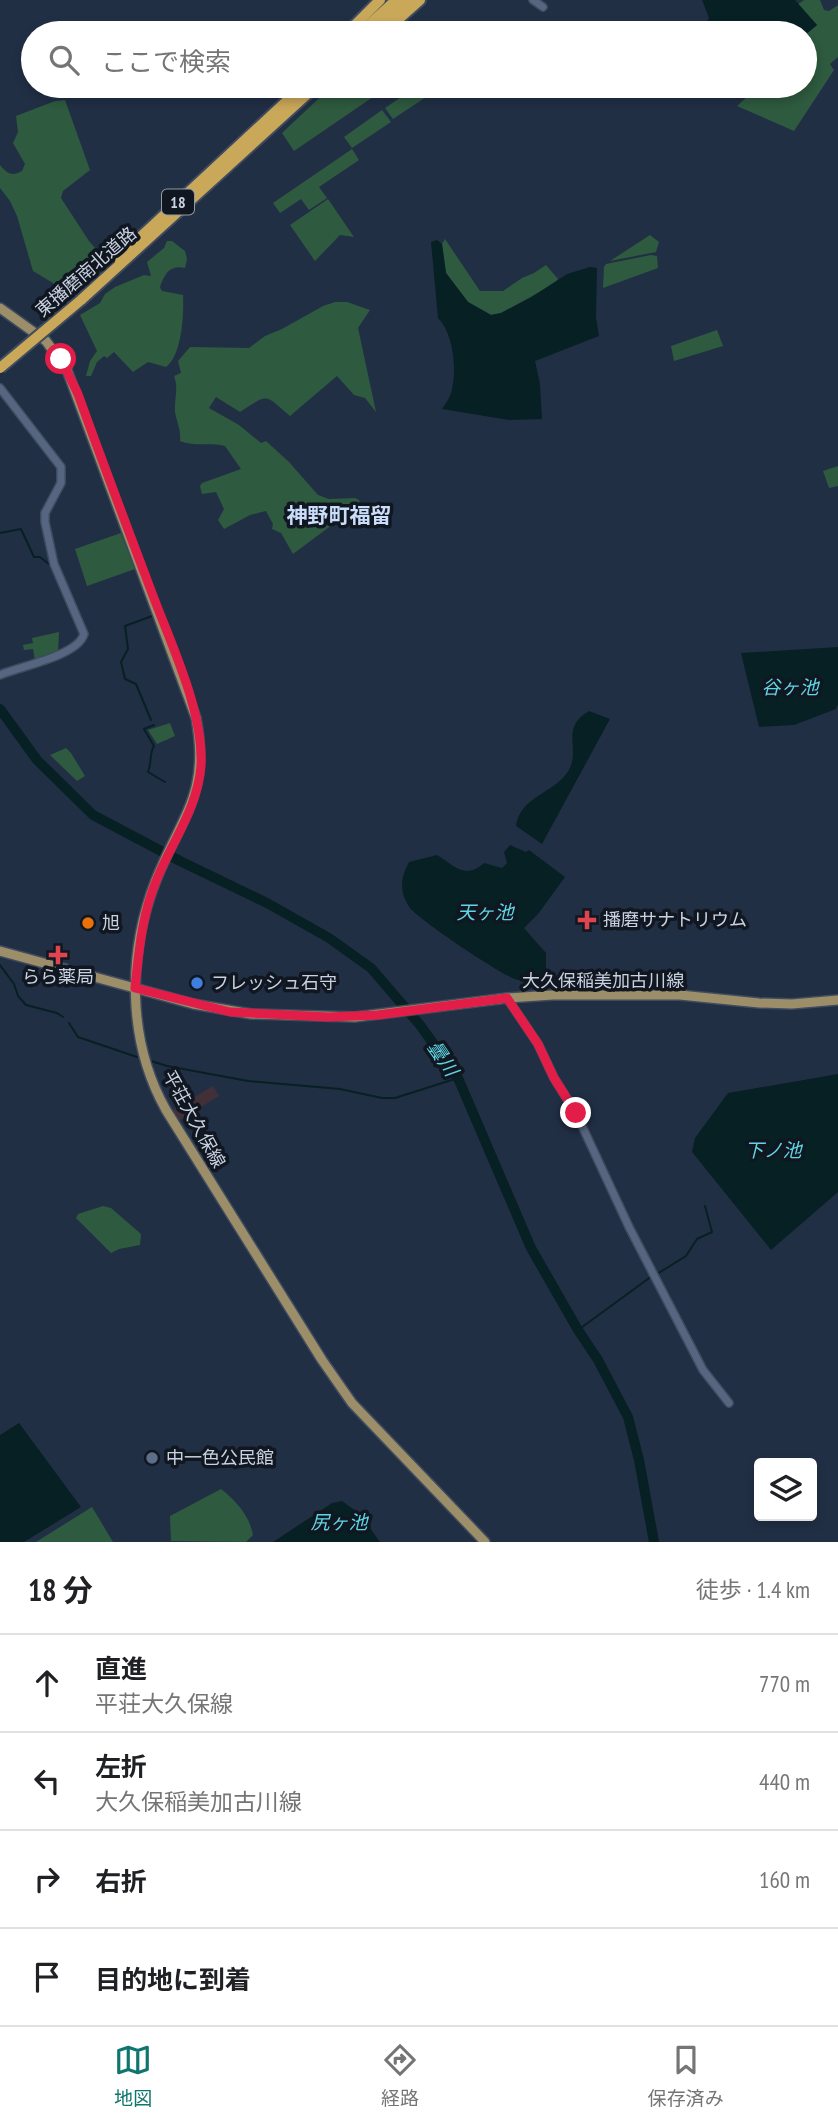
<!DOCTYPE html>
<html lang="ja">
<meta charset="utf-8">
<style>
body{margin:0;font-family:"PT Sans Narrow","Noto Sans JP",sans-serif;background:#f6f6f6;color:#202124}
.controls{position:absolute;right:21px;bottom:21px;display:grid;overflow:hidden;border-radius:7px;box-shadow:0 4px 10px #0003}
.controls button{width:63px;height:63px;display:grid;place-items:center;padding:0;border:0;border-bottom:2px solid #e0e0e0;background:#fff;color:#202124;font:35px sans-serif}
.stop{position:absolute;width:21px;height:21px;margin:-16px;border:5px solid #e11d48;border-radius:50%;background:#fff}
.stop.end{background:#e11d48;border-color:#fff;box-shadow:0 2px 7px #0008}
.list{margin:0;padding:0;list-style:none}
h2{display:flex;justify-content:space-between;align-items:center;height:91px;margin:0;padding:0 28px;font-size:30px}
h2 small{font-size:23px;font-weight:400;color:#757577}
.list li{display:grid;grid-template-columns:46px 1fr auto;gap:21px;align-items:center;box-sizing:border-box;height:98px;padding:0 28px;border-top:2px solid #e0e0e0}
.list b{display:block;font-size:26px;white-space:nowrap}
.list p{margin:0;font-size:23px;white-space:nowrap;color:#757577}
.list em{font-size:23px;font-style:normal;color:#757577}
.icon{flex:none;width:38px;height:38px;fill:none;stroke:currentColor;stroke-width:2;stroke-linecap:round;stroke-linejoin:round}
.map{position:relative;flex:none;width:838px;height:1542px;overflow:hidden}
.search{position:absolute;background:#fff;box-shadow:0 4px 10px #0003;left:21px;right:21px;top:21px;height:77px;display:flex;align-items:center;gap:18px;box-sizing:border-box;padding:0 24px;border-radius:38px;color:#757577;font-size:26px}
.sheet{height:483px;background:#fff}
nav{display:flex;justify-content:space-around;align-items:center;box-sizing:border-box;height:98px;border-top:2px solid #e0e0e0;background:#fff;font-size:19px;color:#757577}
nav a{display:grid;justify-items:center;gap:4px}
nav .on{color:#0f766e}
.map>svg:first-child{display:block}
</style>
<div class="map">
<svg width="838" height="1542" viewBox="0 0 838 1542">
<rect width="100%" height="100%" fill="#212f45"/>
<!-- commercial -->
<polygon fill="#423039" points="213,1086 219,1096 178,1121 173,1110"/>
<!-- green -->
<g fill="#2e5a3f">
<polygon points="804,0 820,0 824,10 829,11 838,5 838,57 830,64 834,70 794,131 737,106 759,86 805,86 805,35 817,25 797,5"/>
<polygon points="332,86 364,86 373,97 294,151 282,133"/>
<polygon points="417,86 428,86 432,93 393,119 385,108"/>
<path d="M65,100L90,170L63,191L61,198L89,241L102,256L101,263L68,299L53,283L33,271L17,216L10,201L0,188V165C7,173 11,177 22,171L25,164L13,143L18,132L16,116L55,101Z"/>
<polygon points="382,110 391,122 352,148 344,137"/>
<polygon points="352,149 359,160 319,187 327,198 309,210 301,199 280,213 273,203"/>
<polygon points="328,199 354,237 340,235 315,261 290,225"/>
<polygon points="650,235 659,242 656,252 610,261"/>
<polygon points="445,239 480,291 503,291 522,278 534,273 546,265 558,279 556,283 501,313 491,315 468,302 446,273 442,244"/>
<path d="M167,241H172L185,251L187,259L185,268C170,265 165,273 160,287L162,291L183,295C184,314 182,355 166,367L148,362L133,372L114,352L107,358L104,356L97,362L91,376H86L90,361L97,351L80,315L100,303L105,294L115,287L144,275L151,276L147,262L164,248Z"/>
<polygon points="651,255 657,256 658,268 603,288 604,267 606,264"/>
<path d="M335,302H347L370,310L358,328L376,412L365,398L354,395L337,376L290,416C265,395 270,392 240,412L216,397L209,408L239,425L261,443L266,441L289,462L318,495L329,499L355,498L359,500L360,504L293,554L281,533L272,529L273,524L266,511L250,515L224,529L218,520L224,509L216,492L202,494L200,486L202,483L241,469L225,446C210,442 194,447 180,441C181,429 177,423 175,412C174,398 179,389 174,376L181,373L178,361L190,347L249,348L265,336L282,329L323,306Z"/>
<polygon points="717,330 723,346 674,361 671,346"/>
<polygon points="838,466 838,486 829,488 823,471"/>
<polygon points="121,533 135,569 87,586 75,549"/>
<polygon points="59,632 58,652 35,661 33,649 24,650 23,645 33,643 32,638"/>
<polygon points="170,723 175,736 157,744 148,730"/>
<polygon points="66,748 71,753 85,776 77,781 50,755"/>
<polygon points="103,1206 111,1208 141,1234 140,1245 119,1249 111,1253 76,1218 78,1214"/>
<path d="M221,1489C237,1502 249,1515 253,1535L246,1542L171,1541L170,1516Z"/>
<polygon points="92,1507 113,1542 36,1542"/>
</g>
<!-- water -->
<g fill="#072023">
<polygon points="702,0 795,0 817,25 805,35 805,33 700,33 709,18"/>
<path d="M437,240L442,244L446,273L468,302L491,315L501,313L530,298L567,274L590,267L597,268L596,317L599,336L535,361L540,384L542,419L509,420L442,409C446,403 451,396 452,389C457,368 453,333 438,318L431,242Z"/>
<polygon points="838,647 838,704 836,709 794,725 759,727 741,653"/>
<path d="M589,711L610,719L542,844L516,826C520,797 552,794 567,773C583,750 558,729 589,711Z"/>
<path d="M510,845L526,852L529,850L565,877L538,914L524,928L546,953V969L540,979C533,979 525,981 518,980C505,978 418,919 410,908C399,892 400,878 409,862L437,855C455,866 465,880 484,863L502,868L507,863L504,852Z"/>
<polygon points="838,1074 838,1192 771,1250 692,1152 695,1138 728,1093"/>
<polygon points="19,1423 81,1507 24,1542 0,1542 0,1435"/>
<polygon points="342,1501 360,1514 380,1542 273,1542 332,1503"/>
</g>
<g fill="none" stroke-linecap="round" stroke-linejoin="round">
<!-- stream -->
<g stroke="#072023" stroke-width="2">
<polyline points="0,533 21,529 34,557 40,557 49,564"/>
<polyline points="151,720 136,684 125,679 121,662 128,649 125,626 152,616"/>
<path d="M154,725L144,729L154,746C149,754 152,762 148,772L165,782"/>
<polyline points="0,965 14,984 18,996 26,1005 57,1013 63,1017"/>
<polyline points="69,1023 78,1037 137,1057"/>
<polyline points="151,1061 167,1066 248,1081 340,1089 382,1098 395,1098 458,1078"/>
<polyline points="657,1274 686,1256 697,1239 712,1232 705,1206"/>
<polyline points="578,1330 652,1276"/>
</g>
<!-- river -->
<polyline stroke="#072023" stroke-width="10" points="0,709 37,760 93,815 180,861 267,903 329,938 371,968 420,1025 458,1078 531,1248 578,1330 598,1360 628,1417 639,1460 654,1542"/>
<!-- minor casing -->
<g stroke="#3f4b5e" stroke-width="10">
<g id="minor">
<polyline points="533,0 543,7"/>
<path d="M0,388L61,467V483L45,513V522L54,564L84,634C78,656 20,666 0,675"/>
<polyline points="507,998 538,1044 554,1078 576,1113 629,1227 703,1370 729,1403"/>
</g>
</g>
<!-- major casing -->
<g stroke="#3f4b5e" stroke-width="12">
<g id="major">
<path d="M0,308L46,341L67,370L196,718C210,794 182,815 156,880C127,953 127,1041 166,1110L322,1360L352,1403L485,1542"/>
<polyline points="0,951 193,1004 251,1014 355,1017 507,998 553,995 680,995 759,1003 792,1004 838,1000"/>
</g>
</g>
<!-- highway casing -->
<g stroke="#3f4b5e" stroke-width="14">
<g id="highway">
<polyline points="347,33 380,0"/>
<polyline points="360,33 396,0"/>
<polyline points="372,33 408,0"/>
<polyline points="383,33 420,0"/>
<polyline points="118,258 303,86"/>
<polyline points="81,300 316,86"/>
</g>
</g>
<!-- minor -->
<use href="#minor" stroke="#566680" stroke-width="7"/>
<!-- major -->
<use href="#major" stroke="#9c8e69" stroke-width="9"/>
<!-- highway -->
<use href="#highway" stroke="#caa85a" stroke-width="10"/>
<!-- highway-bridge casing -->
<g stroke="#3f4b5e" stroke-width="14" stroke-linecap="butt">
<polyline id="highway-bridge" points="0,368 81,300"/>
</g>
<!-- highway-bridge -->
<use href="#highway-bridge" stroke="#caa85a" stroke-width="10"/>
</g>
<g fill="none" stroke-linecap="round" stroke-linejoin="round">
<!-- route -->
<path stroke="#e11d48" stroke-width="9" d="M61,359L78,394C102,461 127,527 152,593C171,644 204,712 201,766C198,807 172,842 157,879C142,914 139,951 135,988L230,1012L328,1017L378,1015L507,998L538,1044L554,1078L576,1113"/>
</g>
<!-- markers -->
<g fill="#e0444e" stroke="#111721" stroke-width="2.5">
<path d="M583.5 909.5h7v7h7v7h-7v7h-7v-7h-7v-7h7z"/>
<path d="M54.5 944.5h7v7h7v7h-7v7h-7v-7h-7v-7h7z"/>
</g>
<circle fill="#e8710a" stroke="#111721" stroke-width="2.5" cx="88" cy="923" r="7"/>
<circle fill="#3f7fe0" stroke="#111721" stroke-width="2.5" cx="197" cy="983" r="7"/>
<circle fill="#5c6f8a" stroke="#111721" stroke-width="2.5" cx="152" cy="1458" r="7"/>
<g text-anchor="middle" stroke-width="7" stroke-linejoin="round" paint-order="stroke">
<!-- shield labels -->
<rect fill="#111721" stroke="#929aa7" stroke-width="2" x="162" y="189.5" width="32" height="25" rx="5"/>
<g font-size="16" font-weight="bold" fill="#c9d2e0">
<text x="178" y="208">18</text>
</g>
<!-- street labels -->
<g font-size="18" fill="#c9d2e0" stroke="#111721">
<text transform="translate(86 272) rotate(-41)" y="6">東播磨南北道路</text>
<text x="603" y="987">大久保稲美加古川線</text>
<text transform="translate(194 1119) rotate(61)" y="6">平荘大久保線</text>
</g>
<!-- poi labels -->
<g font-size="18" fill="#c9d2e0" stroke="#111721" text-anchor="start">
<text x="603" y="926">播磨サナトリウム</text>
<text x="102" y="929">旭</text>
<text x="58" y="983" text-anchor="middle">らら薬局</text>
<text x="211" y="989">フレッシュ石守</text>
<text x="166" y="1464">中一色公民館</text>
</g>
<!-- water labels -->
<g font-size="19" font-style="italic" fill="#5ed5e4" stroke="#111721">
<text x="790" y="694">谷ヶ池</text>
<text x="485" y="919">天ヶ池</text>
<text transform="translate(443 1058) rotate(56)" y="7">曇川</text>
<text x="773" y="1157">下ノ池</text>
<text x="339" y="1529">尻ヶ池</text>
</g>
<!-- quarter labels -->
<g font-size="21" font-weight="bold" fill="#c9dcf9" stroke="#111721">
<text x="339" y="523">神野町福留</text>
</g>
</g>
</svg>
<div class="controls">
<button><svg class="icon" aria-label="layers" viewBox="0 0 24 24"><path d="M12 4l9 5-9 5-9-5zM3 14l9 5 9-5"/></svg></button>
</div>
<div class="stop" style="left:61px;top:359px"></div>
<div class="stop end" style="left:576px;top:1113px"></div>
<div class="search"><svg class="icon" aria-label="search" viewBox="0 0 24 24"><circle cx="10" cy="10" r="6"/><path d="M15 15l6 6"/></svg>ここで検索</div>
</div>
<section class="sheet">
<h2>18 分<small>徒歩 · 1.4 km</small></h2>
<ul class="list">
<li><svg class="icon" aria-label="ahead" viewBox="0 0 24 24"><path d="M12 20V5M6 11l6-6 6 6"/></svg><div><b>直進</b><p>平荘大久保線</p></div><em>770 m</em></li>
<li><svg class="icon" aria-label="left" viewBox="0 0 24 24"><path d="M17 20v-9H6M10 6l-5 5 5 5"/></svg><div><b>左折</b><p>大久保稲美加古川線</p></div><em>440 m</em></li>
<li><svg class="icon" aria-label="right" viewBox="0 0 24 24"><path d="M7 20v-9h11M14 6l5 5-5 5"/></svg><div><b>右折</b></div><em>160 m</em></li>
<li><svg class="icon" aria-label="arrive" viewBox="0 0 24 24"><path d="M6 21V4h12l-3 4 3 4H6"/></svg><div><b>目的地に到着</b></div></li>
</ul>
</section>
<nav>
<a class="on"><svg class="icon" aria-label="map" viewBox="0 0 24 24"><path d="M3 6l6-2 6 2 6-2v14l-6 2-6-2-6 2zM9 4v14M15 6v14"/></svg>地図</a>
<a><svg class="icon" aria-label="directions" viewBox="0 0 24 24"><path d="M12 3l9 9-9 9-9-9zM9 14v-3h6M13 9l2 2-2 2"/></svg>経路</a>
<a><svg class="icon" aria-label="saved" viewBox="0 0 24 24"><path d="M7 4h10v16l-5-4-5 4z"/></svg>保存済み</a>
</nav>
